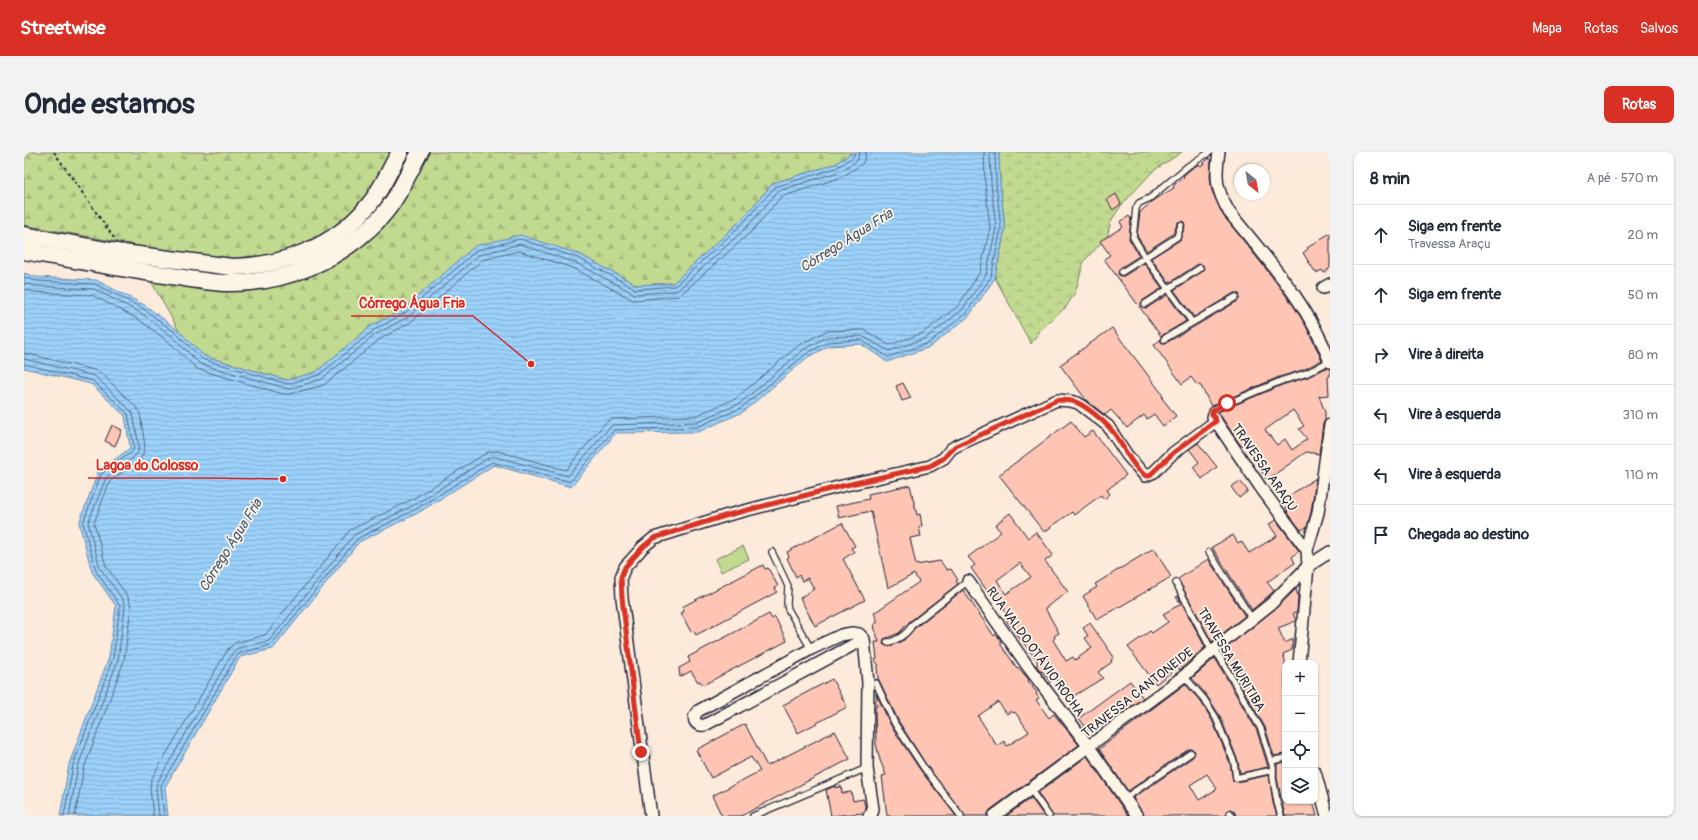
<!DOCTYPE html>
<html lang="pt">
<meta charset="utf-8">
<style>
body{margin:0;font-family:Pangolin,sans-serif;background:#f2f2f3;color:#1f2937}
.controls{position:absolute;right:12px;bottom:12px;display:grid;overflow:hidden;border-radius:8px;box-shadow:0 1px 3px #0004}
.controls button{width:36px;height:36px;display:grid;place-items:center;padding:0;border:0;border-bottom:1px solid #e0e1e3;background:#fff;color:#1f2937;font:20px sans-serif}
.compass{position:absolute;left:1210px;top:12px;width:36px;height:36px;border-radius:50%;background:#fff;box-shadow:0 1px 3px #0004;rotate:149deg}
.stop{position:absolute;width:12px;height:12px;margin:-9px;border:3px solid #d93025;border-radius:50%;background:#fff}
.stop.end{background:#d93025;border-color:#fff;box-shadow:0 1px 4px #0008}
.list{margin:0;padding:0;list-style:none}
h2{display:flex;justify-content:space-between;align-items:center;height:52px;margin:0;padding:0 16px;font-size:17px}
h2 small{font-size:13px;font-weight:400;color:#747a83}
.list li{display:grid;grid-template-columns:26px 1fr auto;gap:12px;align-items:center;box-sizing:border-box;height:60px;padding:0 16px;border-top:1px solid #e0e1e3}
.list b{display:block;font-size:15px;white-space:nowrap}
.list p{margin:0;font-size:13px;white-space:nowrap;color:#747a83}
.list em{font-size:13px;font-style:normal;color:#747a83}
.icon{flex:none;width:22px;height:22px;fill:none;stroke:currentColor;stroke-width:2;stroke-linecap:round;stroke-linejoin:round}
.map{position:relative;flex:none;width:1306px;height:664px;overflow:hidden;border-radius:8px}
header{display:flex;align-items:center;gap:24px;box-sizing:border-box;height:56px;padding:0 20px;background:#d93025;color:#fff}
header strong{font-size:19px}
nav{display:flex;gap:22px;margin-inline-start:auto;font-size:14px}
.intro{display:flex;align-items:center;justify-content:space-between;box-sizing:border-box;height:96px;padding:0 24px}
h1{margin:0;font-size:28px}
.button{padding:10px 18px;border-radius:8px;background:#d93025;color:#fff;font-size:14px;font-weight:700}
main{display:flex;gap:24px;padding:0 24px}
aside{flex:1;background:#fff;border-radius:8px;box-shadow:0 1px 3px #0004}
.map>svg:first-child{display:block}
</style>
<header>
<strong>Streetwise</strong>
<nav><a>Mapa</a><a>Rotas</a><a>Salvos</a></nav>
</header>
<div class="intro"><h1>Onde estamos</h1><a class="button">Rotas</a></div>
<main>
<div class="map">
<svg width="1306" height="664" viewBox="0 0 1306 664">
<defs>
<pattern id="forest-firs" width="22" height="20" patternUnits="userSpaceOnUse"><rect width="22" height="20" fill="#c2da90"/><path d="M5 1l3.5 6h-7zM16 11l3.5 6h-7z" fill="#a6bb7d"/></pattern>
<pattern id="wetland-marsh" width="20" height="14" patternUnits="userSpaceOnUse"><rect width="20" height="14" fill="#c2da90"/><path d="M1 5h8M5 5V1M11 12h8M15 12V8" fill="none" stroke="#a6bb7d"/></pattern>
<pattern id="water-rules" width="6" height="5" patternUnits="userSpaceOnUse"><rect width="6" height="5" fill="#9bd0f9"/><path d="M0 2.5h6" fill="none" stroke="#85b2d6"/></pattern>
</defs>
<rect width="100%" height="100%" fill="#fcebdb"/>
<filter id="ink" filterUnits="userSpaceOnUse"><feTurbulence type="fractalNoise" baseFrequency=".025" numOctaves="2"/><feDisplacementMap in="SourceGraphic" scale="8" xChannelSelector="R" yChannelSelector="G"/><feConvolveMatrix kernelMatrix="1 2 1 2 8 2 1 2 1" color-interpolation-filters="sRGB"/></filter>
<g filter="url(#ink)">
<!-- forest -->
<polygon fill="url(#forest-firs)" stroke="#727e66" points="0,0 829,0 811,12 749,31 717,68 650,131 613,133 555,102 378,158 347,174 292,220 263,228 180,204 155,179 106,92 0,73"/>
<!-- wetland -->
<polygon fill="url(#wetland-marsh)" stroke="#727e66" points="975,0 1158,0 1129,19 1096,55 1087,69 1083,85 1060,109 1051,141 1042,155 1016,178 1007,192 971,126 981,77 976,30"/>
<!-- pitch -->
<polygon fill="#c2da90" stroke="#727e66" points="719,394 725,407 697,420 691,407"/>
<!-- water -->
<polygon fill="url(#water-rules)" stroke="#6b8aad" points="829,0 975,0 976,30 981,77 971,126 945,164 906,195 863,210 837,192 805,194 784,205 719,260 674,280 592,281 547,335 470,313 394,361 335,390 249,497 216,505 141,635 144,664 36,664 45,612 85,505 92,454 68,420 55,371 74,320 106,296 101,264 67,232 0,216 0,121 12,125 72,128 122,154 155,179 180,204 263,228 292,220 347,174 378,158 451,94 496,83 555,102 613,133 649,131 717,68 749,31 811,12"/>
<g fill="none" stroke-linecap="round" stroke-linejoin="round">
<!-- shore -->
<g stroke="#526887" stroke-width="1">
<polyline points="0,125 12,129 71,132 120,157 153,182 178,207 264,232 295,223 350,178 381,161 453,98 496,87 554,106 612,137 651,134 720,70 751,35 812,16 829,5 831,0"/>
<polyline points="0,131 11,134 70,137 117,161 149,185 176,212 265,237 298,227 352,182 384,165 455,103 496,92 552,111 611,142 653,139 724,74 754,39 814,20 833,9 836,0"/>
<polyline points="0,137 10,140 68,143 114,167 145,190 173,217 259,242 266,242 300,233 356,187 387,170 458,108 495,99 549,116 609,148 655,144 728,79 757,45 818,25 838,12 841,7 842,0"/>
<polyline points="0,201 70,218 77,221 113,256 116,262 121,294 119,302 115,308 86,329 70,371 82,414 104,445 107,455 100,509 60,616 51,664"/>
<polyline points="0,207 71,224 109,261 115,295 114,300 111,304 82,326 64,371 76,416 99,448 101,455 94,508 54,614 45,664"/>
<polyline points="0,212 69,229 104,262 110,295 108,300 77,322 59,371 72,419 96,454 89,506 49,613 40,664"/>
<polyline points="129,664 126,636 127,628 204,497 211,491 241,483 326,378 387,348 464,300 473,299 542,318 580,272 587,267 671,264 711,247 775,193 802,179 840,178 865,193 899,181 934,154 956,120 966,76 961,31 960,0"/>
<polyline points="135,664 132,636 133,631 209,500 214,496 245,489 330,383 390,353 466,305 472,305 544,324 585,276 589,273 672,270 715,252 779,198 803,185 838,184 865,199 902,186 938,158 962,123 972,76 967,31 966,0"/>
<polyline points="140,664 137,633 213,503 216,501 247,493 333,387 392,357 468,310 546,330 590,278 673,275 717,256 782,202 804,190 837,188 864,205 905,191 942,161 967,125 977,77 972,31 971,0"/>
</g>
</g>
<!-- building -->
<g fill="#fec5b4" stroke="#22223b" fill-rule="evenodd">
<polygon points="1185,6 1187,9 1186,25 1188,39 1199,63 1242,117 1269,153 1281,172 1298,208 1281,217 1255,225 1187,254 1177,234 1172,232 1167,225 1158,232 1130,193 1136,188 1138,191 1142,191 1214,149 1216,143 1214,141 1210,141 1170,165 1150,138 1178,120 1180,116 1179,113 1174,112 1145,131 1127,106 1156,88 1161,74 1160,70 1158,69 1154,70 1149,82 1123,99 1113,84 1116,60 1135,44 1135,45 1150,36 1149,34 1160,25 1159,24 1167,17 1175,12 1177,14"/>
<polygon points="1092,42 1097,52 1089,58 1083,48"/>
<polygon points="1105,64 1107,67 1105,87 1115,104 1096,116 1094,122 1096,124 1100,124 1120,111 1138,136 1118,149 1117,152 1118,155 1123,156 1143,143 1162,169 1137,184 1080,107 1086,103 1076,89 1099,75 1096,70"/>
<polygon points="1306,81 1306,116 1300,121 1298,118 1292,121 1279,101 1284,97 1283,96"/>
<polygon points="1088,176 1136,239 1139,245 1138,246 1152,264 1139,274 1130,262 1123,267 1120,263 1103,276 1087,258 1081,263 1063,249 1036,213"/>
<path d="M1302,216L1306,217V224L1304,225L1305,243L1295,244L1301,260V268L1299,272L1295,302L1282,300L1243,328L1236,317L1240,314L1222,291L1217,294L1194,260L1258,233L1284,225ZM1269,258L1280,274L1275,277L1283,287L1268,298L1261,287L1253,293L1241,278Z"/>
<polygon points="879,231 887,246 878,249 872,234"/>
<polygon points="1047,269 1060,285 1069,279 1102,323 1083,338 1086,342 1080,347 1077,343 1050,363 1048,360 1020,380 975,323"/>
<polygon points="88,273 98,278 91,294 81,289"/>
<polygon points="1174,291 1193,315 1178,327 1169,315 1175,310 1165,297"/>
<polygon points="1292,326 1287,360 1283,375 1277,378 1263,360 1264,359 1262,355 1264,354 1260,347"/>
<polygon points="1216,329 1224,339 1215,346 1207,335"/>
<path d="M886,333L893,363L896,362L898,374L895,375L897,384L886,386L892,413L916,409L923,418L927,417L934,428L932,429L934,432L885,470L875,481L860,487L859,492L862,494H867L880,488L891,476L939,438L970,484L972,482L977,489V493L993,516L994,515L1005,528L1004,529L1013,541L1012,542L1015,546L1012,548L1025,566L1030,562L1055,593L966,658L963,664H941L903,614L875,570L854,526L853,515L855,514L851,508L853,507L851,490H855L851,478L850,472L854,470L850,461L895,430L890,422L864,436L847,359L815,366L812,354L845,347L844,342ZM974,550L983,562L987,559L989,561L991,560L1005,580L983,594L980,589L973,594L954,564Z"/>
<path d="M986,361L1004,386L1012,380L1029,403L1021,409L1044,440L1021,456L1035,481L1030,484L1031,486L1029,488L1042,509L1049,505L1051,508L1068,496L1061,486L1064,484L1059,476L1066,471L1090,505L1087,508L1088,510L1074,520L1079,526L1048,545L1047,544L1044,546L1031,526L1026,530L1018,519L1017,520L1012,513L1014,512L1012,507L985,473L981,466L984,464L980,459L981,457L970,440L966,443L947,416L951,413L944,405L977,380L971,373ZM996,411L1007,425L982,442L973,428Z"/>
<polygon points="1252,368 1275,399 1268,405 1271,411 1243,430 1250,439 1228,458 1188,395 1209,383 1214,391 1217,389 1225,401 1253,384 1245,372"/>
<polygon points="818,371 831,394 827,396 830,400 819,407 841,448 791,474 776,446 790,437 784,426 778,429 775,423 772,425 763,406 765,405 763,400"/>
<polygon points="1130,396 1147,425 1073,468 1059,444 1073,435 1071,432"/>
<polygon points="1184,407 1221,464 1188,490 1154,427"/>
<polygon points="739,413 741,417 744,416 754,434 751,436 753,440 672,483 670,479 667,480 657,461 660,460 658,455"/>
<polygon points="1272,437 1274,445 1273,460 1269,461 1272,469 1254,476 1261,491 1269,487 1268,498 1259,502 1261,508 1261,602 1250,604 1241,575 1197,500 1252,456"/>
<polygon points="1154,444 1181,495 1156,518 1154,515 1132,532 1104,495 1126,479 1128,481 1144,470 1139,462 1157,452 1152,445"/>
<polygon points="745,462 748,467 751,465 763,489 679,533 676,529 674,530 667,519 656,525 655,516 666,510 664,505"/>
<polygon points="1191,506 1233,579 1244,615 1216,621 1214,609 1196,564 1183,544 1168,526"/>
<polygon points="808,527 823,555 774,581 759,553"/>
<polygon points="1106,529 1119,546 1082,573 1079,568 1064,579 1055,566"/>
<path d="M1161,532L1177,550L1188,568L1206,611L1209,629L1213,630L1245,623L1249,651L1253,664H1212L1210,659L1206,657L1202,659L1203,664H1120L1109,646L1169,605L1171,599L1168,597H1165L1104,639L1075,597ZM1183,622L1193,637L1175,648L1166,633Z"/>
<polygon points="852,541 867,574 897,619 932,664 863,664 858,624 862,623 856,608 852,592 851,555 853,554 851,549 853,547"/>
<polygon points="721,572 743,614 811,579 826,607 717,664 698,664 688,644 736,619 727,605 687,626 672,598"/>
<polygon points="1063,604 1104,664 1029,664 1014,641"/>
<polygon points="1261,610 1261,649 1289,649 1293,664 1261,664 1253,626 1253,612"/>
<polygon points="811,634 811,636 817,634 818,641 827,640 829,649 839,647 842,657 839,661 807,664 802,638"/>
<polygon points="1007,646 1020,664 982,664"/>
</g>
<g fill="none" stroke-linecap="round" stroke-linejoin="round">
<!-- lane casing -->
<g stroke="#22223b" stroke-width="8">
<g id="lane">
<polyline points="1098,120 1153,85 1157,73"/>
<polyline points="1121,152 1176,116"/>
<polyline points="1168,170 1121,105 1109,85 1112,56 1115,51 1126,46 1164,14 1186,0"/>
<polyline points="1140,187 1212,145"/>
<polyline points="1189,265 1188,259 1195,255 1257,229 1283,221 1306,209"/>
<polyline points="748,400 764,434 763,452 764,457 787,497"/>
<polyline points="1185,400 1228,467"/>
<polyline points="1152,431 1186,495 1195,504 1237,577 1249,615 1249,626 1253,650 1257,664"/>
<path d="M863,490C872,490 884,481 888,473L944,429"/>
<polyline points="1160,524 1180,547 1192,566 1210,610 1212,626 1249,618"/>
<polyline points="852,531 871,572 900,616 937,664"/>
<polyline points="1247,609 1261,606"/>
<polyline points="1006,637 1025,664"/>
<polyline points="1101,646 1167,601"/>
<polyline points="1206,661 1208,664"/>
<polyline points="729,664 843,616"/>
</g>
</g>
<!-- street casing -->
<g stroke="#22223b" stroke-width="14">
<g id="street">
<path d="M1195,0C1191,26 1192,37 1205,60C1242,106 1286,153 1306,210"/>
<polyline points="1299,136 1306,132"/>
<polyline points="1189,265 1237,336 1283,398 1284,414 1275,511"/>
<polyline points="1283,398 1294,361 1306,273"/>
<polyline points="944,429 1005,516 1065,595 1113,664"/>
<path d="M840,487L681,573C671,575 667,566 674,559L787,497L817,483L828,481L835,482L840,487L844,531L843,616L849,657L848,661L845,664"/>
<polyline points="1291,620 1303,664"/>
<polyline points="627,664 598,446 597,425 601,415 619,395 630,386 704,363 818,334 906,314 920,306 927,297 932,294 1033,248 1046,249 1054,251 1084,274 1103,303 1121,324 1130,320 1149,301 1192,269"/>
<polyline points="970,664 1160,524 1189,498 1248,451 1284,414 1306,400"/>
</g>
</g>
<!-- secondary casing -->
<g stroke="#22223b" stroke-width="19">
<g id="secondary">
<path d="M0,83L99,101L208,115C259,114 310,95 343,55C357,40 365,18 376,0"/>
<path d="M0,99C45,107 89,115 134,122C156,125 179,130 200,131C260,133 317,108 357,65C373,48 385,20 396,0"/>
</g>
</g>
<!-- path -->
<polyline stroke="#22223b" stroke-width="2" stroke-dasharray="3 3" stroke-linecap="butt" points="30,0 90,86"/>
<!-- lane -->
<use href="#lane" stroke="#fcf5e5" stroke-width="5.5"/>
<!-- street -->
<use href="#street" stroke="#fcf5e5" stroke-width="11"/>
<!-- secondary -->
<use href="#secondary" stroke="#fcf5e5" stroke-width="16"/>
</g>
</g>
<g fill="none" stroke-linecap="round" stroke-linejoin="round" filter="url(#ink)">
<!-- route -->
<path stroke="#d93025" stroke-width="5" d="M617,600L598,446L597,425L601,415L619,395L630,386L704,363L818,334L906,314L920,306L927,298L932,294L1033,248C1040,248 1048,248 1054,251C1066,257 1085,273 1092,284C1101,297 1108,315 1122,324H1125L1149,301L1192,269L1188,262V259L1203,251"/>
</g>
<g text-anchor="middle" stroke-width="3.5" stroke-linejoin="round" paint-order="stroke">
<!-- street labels -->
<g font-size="13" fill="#22223b" stroke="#fcf5e5">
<text transform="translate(1241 315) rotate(55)" y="5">TRAVESSA ARAÇU</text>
<text transform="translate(1012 499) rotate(54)" y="5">RUA VALDO OTÁVIO ROCHA</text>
<text transform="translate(1208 507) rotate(59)" y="5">TRAVESSA MURITIBA</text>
<text transform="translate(1113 540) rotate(-38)" y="5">TRAVESSA CANTONEIDE</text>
</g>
<!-- water labels -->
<g font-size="14" font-style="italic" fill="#465674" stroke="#fcf5e5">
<text transform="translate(822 88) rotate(-32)" y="5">Córrego Água Fria</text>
<text transform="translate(206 393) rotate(-58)" y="5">Córrego Água Fria</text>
</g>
</g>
<!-- callouts -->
<path fill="none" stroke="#d62828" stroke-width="1.5" d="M507 212L449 164H327M259 327L183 326H64"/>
<g fill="#d62828" stroke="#fcf5e5" stroke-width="1.5">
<circle cx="507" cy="212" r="4"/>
<circle cx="259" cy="327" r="4"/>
</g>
<g font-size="14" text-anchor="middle" font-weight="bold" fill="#d62828" stroke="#fcf5e5" stroke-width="3.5" stroke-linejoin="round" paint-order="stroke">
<text x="388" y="156">Córrego Água Fria</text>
<text x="123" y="318">Lagoa do Colosso</text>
</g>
</svg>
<div class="controls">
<button>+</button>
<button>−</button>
<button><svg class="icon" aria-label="locate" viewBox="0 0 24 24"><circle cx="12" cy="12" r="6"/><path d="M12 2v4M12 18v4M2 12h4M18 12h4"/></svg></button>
<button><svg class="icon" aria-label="layers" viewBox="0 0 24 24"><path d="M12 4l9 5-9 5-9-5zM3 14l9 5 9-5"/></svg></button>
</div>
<svg class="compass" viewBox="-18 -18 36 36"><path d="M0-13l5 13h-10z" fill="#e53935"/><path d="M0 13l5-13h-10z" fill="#747a83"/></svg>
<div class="stop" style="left:1203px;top:251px"></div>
<div class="stop end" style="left:617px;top:600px"></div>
</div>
<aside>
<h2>8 min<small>A pé · 570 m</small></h2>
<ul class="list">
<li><svg class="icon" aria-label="ahead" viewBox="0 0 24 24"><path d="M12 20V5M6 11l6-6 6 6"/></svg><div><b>Siga em frente</b><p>Travessa Araçu</p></div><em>20 m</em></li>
<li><svg class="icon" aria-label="ahead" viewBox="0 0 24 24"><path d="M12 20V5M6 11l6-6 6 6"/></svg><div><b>Siga em frente</b></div><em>50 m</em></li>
<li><svg class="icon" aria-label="right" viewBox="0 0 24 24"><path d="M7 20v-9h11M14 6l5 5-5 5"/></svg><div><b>Vire à direita</b></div><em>80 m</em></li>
<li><svg class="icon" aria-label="left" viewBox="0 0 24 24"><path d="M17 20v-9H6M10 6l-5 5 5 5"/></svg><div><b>Vire à esquerda</b></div><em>310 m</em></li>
<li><svg class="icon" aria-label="left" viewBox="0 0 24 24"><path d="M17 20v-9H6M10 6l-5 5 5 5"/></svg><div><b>Vire à esquerda</b></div><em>110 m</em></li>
<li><svg class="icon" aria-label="arrive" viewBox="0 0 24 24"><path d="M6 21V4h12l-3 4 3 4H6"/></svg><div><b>Chegada ao destino</b></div></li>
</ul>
</aside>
</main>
